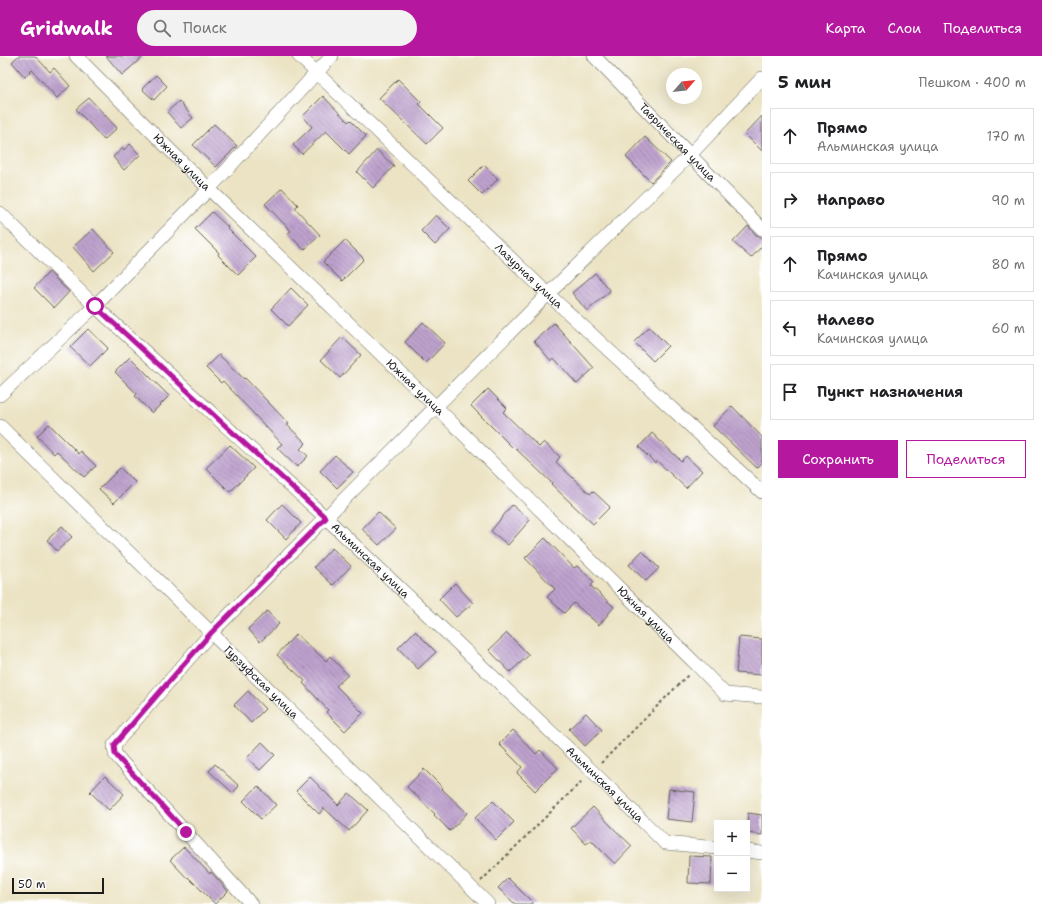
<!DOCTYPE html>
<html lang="ru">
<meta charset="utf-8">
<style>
body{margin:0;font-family:"Shantell Sans",sans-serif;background:#f2f2f2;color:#202124}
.controls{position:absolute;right:12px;bottom:12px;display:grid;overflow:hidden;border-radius:0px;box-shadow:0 4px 16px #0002}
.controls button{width:36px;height:36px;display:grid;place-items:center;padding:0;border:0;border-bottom:1px solid #e0e0e0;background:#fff;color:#202124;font:20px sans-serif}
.compass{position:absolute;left:666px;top:12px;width:36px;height:36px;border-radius:50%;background:#fff;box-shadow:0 4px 16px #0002;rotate:62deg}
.scale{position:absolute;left:12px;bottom:10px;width:92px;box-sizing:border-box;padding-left:4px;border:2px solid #1c1c1c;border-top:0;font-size:11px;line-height:14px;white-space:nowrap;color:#1c1c1c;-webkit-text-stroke:3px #fff;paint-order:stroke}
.stop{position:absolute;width:12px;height:12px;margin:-9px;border:3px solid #b5179e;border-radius:50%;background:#fff}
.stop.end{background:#b5179e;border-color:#fff;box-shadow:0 1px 4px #0008}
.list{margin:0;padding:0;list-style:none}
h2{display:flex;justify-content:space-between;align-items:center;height:52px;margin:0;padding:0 16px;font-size:17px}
h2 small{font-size:13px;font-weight:400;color:#757577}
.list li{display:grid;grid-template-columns:26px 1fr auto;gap:12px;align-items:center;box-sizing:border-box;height:56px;margin:0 8px 8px;padding:0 8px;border:1px solid #e0e0e0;border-radius:0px}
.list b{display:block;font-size:15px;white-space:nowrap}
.list p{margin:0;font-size:13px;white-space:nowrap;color:#757577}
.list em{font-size:13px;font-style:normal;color:#757577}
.actions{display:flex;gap:8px;padding:12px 16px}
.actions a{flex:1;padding:9px 0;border:1px solid #b5179e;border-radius:0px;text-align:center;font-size:14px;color:#b5179e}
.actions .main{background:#b5179e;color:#fff}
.icon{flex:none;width:22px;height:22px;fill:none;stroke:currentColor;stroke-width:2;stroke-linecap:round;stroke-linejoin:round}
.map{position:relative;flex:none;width:762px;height:848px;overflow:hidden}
header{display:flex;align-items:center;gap:24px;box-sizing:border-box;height:56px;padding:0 20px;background:#b5179e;color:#fff}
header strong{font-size:19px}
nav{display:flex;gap:22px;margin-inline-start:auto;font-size:14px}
.search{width:280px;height:36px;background:#f2f2f2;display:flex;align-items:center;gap:10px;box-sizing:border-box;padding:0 14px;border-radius:22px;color:#757577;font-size:15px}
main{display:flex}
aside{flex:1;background:#fff}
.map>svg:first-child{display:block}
</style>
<header>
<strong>Gridwalk</strong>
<div class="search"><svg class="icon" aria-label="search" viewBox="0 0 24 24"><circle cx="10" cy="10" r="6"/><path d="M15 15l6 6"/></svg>Поиск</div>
<nav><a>Карта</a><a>Слои</a><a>Поделиться</a></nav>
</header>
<main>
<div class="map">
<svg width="762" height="848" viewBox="0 0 762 848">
<defs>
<pattern id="building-back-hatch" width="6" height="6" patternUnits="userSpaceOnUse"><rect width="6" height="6" fill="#bea2ce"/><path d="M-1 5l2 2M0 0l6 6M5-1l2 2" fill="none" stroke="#9a83a6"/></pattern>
</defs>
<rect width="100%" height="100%" fill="#fff"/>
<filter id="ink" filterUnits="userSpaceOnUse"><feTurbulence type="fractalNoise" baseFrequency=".025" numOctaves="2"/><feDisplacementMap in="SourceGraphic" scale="8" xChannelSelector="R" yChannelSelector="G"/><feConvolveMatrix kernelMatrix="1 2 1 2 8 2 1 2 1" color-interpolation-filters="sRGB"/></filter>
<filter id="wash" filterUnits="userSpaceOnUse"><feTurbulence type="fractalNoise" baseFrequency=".012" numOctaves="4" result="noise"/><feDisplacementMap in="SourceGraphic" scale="16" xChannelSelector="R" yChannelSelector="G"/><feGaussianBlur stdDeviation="0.9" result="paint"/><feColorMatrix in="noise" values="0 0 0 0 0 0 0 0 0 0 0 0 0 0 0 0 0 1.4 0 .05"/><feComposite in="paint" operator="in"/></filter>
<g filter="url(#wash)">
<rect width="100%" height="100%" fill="#ebe3c3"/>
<g id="blocks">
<!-- building -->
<g fill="url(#building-back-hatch)">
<polygon points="18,0 35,0 50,16 54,12 70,30 57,42 32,14 25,21 12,6"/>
<polygon points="106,0 144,0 122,19"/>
<polygon points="156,19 167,30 154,44 142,33"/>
<polygon points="398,23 421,46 419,48 443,72 427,88 379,42"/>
<polygon points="323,40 348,66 350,64 366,80 349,98 326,75 302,98 293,89 312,71 303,60"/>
<polygon points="89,42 117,72 104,84 76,53"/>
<polygon points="179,45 193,62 181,72 167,56"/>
<polygon points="762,60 762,95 745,78"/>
<polygon points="214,68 237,90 216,111 193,89"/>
<polygon points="645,81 671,106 651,126 626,101"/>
<polygon points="130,88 140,99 124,114 113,101 123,92 124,94"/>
<polygon points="377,94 394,110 373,132 357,116"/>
<polygon points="484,109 498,123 482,139 468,125"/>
<polygon points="282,132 298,149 295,152 320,179 304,194 288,177 291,175 265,148"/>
<polygon points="212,156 228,171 227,172 256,201 238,219 218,199 219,197 195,173"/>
<polygon points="436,159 450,173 435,189 421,175"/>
<polygon points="748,170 756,179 762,182 762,190 751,202 733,186"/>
<polygon points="93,173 114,196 94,215 73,191"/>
<polygon points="345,184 364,203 342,225 323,206"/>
<polygon points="49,216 69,236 54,252 34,232"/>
<polygon points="595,217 610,235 587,255 572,237"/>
<polygon points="291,232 308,249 288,270 271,253"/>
<polygon points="423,266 445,287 426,307 405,286"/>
<polygon points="554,267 594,312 577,328 554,302 551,305 534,285"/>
<polygon points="649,271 668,290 653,305 634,286"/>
<polygon points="88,273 108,292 90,310 70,291"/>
<polygon points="342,281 361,299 340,322 321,304"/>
<polygon points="219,299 244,323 245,322 289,368 287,369 306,387 300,393 308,400 297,411 277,392 282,388 223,325 221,327 206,312"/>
<polygon points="130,301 169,340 152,357 135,340 137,338 115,316"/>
<polygon points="488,333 507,352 503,356 539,391 544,386 560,401 556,406 590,438 593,435 610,451 593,468 551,428 552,427 515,392 514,393 471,350"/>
<polygon points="732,350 762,381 762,407 757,412 713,370"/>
<polygon points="49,368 79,398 81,395 96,410 84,421 57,395 54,398 37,380"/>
<polygon points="652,377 681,405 686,400 702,415 686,432 657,405 655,407 639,391"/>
<polygon points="230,389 254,412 230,436 206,412"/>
<polygon points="335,399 353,416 337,432 320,415"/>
<polygon points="120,412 135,426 114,447 99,433"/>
<polygon points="282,448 301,467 286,483 267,464"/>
<polygon points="512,449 530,464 508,489 491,475"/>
<polygon points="378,456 396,473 379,489 362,473"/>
<polygon points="62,470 72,481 57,495 47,484"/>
<polygon points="545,482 574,512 577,510 594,526 591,530 614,551 599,569 574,547 564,557 547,541 555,533 525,502"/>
<polygon points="332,492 351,510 333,529 314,511"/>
<polygon points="642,495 659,512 646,525 629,509"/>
<polygon points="455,527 473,547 456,561 439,543"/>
<polygon points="267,555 279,568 260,586 248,573"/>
<polygon points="415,575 436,596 418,613 398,592"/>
<polygon points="507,577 529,599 510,616 489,594"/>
<polygon points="296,578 326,605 330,600 348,619 336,630 363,657 345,675 326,656 328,654 303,627 305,625 277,599"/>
<polygon points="739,581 762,583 762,619 736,617"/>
<polygon points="248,635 265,653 251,667 234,649"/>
<polygon points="586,657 602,674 585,690 569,673"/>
<polygon points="513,674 536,698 540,694 558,712 535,735 517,717 522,711 499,688"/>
<polygon points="262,686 275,699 260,714 247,702"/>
<polygon points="215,708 239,730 233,737 209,715"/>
<polygon points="424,713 443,732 442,733 467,757 450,775 434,759 435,758 407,731"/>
<polygon points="105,720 124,738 109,754 90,736"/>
<polygon points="310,721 338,749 349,737 368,754 349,775 324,752 319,758 296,735"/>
<polygon points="258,730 276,749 261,763 243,745"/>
<polygon points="669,733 695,736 692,766 666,763"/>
<polygon points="493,745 514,766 496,784 475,762"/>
<polygon points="593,751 615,774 632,790 615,808 591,784 586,788 571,772"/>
<polygon points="748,757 762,759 762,779 747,777"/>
<polygon points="184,791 210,818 211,816 228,835 215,848 188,821 187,822 170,804"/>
<polygon points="689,800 712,801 711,828 688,827"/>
<polygon points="508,822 534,848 515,848 498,832"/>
</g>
</g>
</g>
<g filter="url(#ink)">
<use href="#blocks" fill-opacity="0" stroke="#646256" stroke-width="1"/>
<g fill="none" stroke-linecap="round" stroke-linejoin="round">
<!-- minor casing -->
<g stroke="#646256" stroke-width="14">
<g id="minor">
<path id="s1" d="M76,0L209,133L436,351L698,610L725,638L762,641"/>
<path id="s2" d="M299,0L548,238L762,436"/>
<path id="s3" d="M594,0L762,173"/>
<path id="s4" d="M0,157L95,250L326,462L592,715L665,787L717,792"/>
<polyline points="0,339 95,250 209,133 332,0"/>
<path id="s5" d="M0,370L488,848"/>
<polyline points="747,795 762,797"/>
<polyline points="251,848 120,704 115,698 114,689 211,577 548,238 690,99 762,22"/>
</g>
</g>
<!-- path -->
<g stroke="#646256" stroke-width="2" stroke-dasharray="3 3" stroke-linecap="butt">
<polyline points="601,707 689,618"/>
<polyline points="481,825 583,724"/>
</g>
<!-- minor -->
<use href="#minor" stroke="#fff" stroke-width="13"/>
</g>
</g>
<g fill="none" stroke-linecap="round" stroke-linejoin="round" filter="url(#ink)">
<!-- route -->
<polyline stroke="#b5179e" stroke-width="5" points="95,250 326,462 211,577 114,689 115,698 120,704 186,776"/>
</g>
<g text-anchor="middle" stroke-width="3" stroke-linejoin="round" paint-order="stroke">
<!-- street labels -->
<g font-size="11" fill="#1c1c1c" stroke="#fff">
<text dy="4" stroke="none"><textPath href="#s3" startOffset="120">Таврическая улица</textPath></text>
<text dy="4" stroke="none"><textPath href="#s1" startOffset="150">Южная улица</textPath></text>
<text dy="4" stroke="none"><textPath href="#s2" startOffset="318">Лазурная улица</textPath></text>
<text dy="4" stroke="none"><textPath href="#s1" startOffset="474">Южная улица</textPath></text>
<text dy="4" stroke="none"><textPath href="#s4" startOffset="508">Альминская улица</textPath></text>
<text dy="4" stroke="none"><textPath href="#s1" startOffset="798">Южная улица</textPath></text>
<text dy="4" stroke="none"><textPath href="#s5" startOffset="366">Гурзуфская улица</textPath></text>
<text dy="4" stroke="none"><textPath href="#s4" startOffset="832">Альминская улица</textPath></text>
</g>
</g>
</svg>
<div class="controls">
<button>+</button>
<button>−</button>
</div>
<svg class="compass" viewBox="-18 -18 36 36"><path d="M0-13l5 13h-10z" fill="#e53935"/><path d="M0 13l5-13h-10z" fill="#757577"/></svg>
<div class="scale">50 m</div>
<div class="stop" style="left:95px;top:250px"></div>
<div class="stop end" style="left:186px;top:776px"></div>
</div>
<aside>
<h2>5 мин<small>Пешком · 400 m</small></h2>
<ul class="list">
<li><svg class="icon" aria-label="ahead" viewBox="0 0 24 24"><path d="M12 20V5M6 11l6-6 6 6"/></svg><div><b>Прямо</b><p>Альминская улица</p></div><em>170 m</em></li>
<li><svg class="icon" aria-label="right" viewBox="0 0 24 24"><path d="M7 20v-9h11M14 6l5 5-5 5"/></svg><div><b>Направо</b></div><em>90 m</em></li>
<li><svg class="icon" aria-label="ahead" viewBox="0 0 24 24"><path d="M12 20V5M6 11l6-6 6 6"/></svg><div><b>Прямо</b><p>Качинская улица</p></div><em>80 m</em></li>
<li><svg class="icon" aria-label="left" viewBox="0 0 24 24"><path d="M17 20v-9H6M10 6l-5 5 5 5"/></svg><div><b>Налево</b><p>Качинская улица</p></div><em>60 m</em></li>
<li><svg class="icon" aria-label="arrive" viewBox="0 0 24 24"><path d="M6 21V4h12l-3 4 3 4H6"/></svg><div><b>Пункт назначения</b></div></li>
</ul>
<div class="actions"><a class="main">Сохранить</a><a>Поделиться</a></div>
</aside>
</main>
